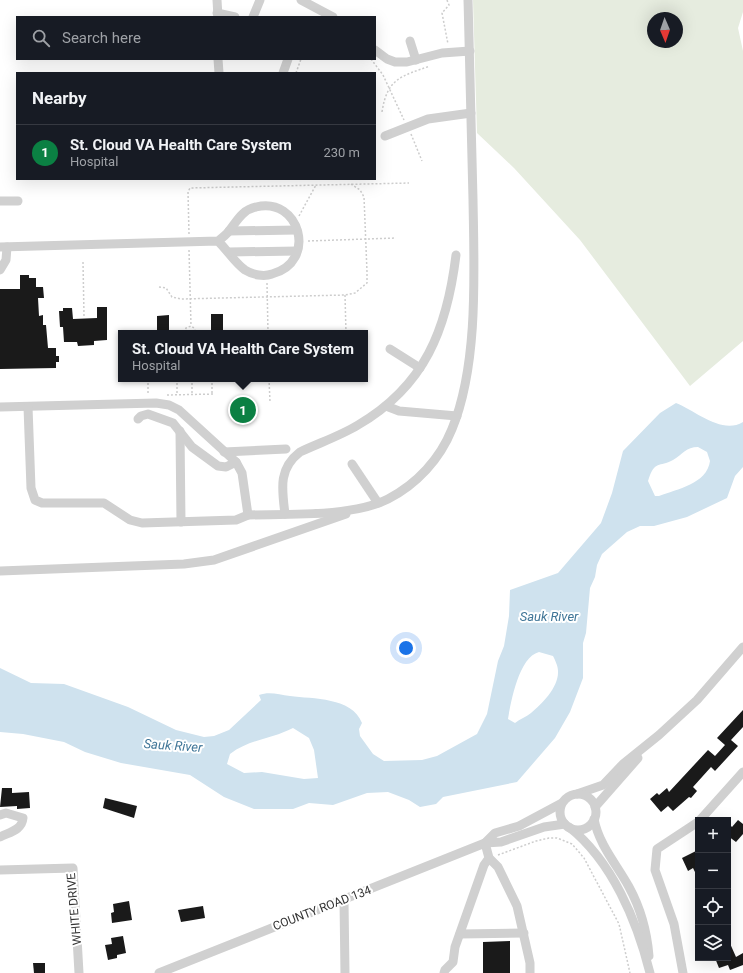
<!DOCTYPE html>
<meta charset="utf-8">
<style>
body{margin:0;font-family:Roboto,sans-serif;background:#242831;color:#f1f3f6}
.controls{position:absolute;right:12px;bottom:12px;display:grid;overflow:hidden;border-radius:0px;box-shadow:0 4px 16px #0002}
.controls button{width:36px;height:36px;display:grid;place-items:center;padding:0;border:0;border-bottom:1px solid #363941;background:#171b24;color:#f1f3f6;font:20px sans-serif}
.compass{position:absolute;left:647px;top:12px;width:36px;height:36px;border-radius:50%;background:#171b24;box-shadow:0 4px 16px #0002;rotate:178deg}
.you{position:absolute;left:406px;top:648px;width:14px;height:14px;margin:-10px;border:3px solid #fff;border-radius:50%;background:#1a73e8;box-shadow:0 0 0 6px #1a73e833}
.badge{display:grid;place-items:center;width:26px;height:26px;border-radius:50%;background:#0b8043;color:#fff;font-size:13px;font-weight:700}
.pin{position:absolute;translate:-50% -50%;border:2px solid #fff;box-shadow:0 1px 4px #0006}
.popup{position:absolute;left:118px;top:330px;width:250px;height:52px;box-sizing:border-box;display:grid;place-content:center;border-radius:0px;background:#171b24;filter:drop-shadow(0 1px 3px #0005);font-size:13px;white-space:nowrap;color:#9ea1a6}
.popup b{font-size:15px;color:#f1f3f6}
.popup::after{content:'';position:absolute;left:50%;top:100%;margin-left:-8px;border:8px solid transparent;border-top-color:#171b24}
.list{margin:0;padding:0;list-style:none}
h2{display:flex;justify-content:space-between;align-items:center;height:52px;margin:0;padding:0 16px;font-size:17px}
h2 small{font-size:13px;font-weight:400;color:#9ea1a6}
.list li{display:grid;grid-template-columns:26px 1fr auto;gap:12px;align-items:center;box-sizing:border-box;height:56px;padding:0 16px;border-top:1px solid #363941}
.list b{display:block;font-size:15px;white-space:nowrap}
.list p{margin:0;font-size:13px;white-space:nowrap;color:#9ea1a6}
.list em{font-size:13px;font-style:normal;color:#9ea1a6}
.icon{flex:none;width:22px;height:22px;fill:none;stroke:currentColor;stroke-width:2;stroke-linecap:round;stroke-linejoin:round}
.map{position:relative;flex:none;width:743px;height:973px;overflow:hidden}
.search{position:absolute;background:#171b24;box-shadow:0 4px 16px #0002;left:16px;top:16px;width:360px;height:44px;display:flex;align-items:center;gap:10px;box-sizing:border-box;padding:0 14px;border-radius:0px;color:#9ea1a6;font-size:15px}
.panel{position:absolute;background:#171b24;box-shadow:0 4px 16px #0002;left:16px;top:72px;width:360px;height:108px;border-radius:0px}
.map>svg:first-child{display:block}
</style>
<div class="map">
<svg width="743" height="973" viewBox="0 0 743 973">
<rect width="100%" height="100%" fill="#fff"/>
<!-- green -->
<path fill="#e6ecdf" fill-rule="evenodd" d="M473,0H743V12L738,28L743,51V341L690,386L580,240L514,168L477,133ZM653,18H677V42H653Z"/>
<!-- water -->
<path fill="#cfe2ee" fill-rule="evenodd" d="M676,403C696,411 722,435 743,422V467L735,476L727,498L687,517L654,526H640L627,532L602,554L597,565L595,577L590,588L586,633L583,643V678L570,712L555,738L517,782L443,797L436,804L420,807L409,800L388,792L367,793L333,805L309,803L293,809H254L224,797L190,775L121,763L85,752L64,742L23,734L0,732V668L31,683L64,684L128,707L176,730L204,737L214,736L229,730L261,700L259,695C270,691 279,695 290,696C313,699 352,697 362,723L359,729L360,736L373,754L384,761L422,760L437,756L477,734L487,714L498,661L504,646L509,616L510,590L558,573L601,523L612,493L623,451L660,413ZM698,447L707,452L710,461C707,484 677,489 659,496H655L648,481C655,459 659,468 673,460C683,454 686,447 698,447ZM539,652L553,656C555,660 558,666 558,671C559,687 542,704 531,713C526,717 520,719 515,723L508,719C511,701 519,657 539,652ZM293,728L309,738L314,750L318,778L304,779L262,772L244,773L227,764L230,754C250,739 272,739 293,728Z"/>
<!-- building -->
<g fill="#1a1a1a">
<polygon points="20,275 29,275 29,278 36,278 36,287 43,287 44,298 38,298 39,316 43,315 43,325 46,325 48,348 56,348 56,356 59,356 59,362 56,362 56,368 0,369 0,289 20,289"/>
<polygon points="97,307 107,307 107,340 94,341 94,345 78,346 77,342 64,342 63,327 60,327 59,311 63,311 63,308 72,308 73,319 97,318"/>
<rect x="211" y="314" width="12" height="19"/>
<polygon points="169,315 169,333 157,333 157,316"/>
<polygon points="743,710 743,727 731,740 738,746 715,771 711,767 693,787 697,791 691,798 689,797 673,811 668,806 661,812 650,799 657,793 659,795 667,788 669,792 708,750 715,756 725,745 717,738"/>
<polygon points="2,788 12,788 12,793 29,792 30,808 17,809 17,806 0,807"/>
<polygon points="105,798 137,806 134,818 103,808"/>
<polygon points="738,820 743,824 743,834 736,842 728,836 728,823 732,827"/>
<polygon points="698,850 698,878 693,868 688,871 682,858"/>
<polygon points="129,901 132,920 112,923 111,913 114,912 113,904"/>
<polygon points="203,906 205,918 181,922 178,910"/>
<polygon points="123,936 126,953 117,955 117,958 108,960 105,945 112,944 111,938"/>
<polygon points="728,939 736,957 743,953 743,965 730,970 728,965 719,968 715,958 728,958"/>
<polygon points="510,941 510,973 483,973 483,942"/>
<polygon points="33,963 45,963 45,973 34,973"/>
</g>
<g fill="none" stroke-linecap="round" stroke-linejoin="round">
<!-- path -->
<g stroke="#cdcdcd" stroke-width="1.5" stroke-dasharray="2 2" stroke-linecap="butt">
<polyline points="447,0 449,5 442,13 448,44"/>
<polyline points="371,59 383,75 404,120"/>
<polyline points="296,73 301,59"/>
<path d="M382,112C387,78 402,76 430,66"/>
<polyline points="411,134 422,161"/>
<polyline points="299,216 316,185"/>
<polyline points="189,234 188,192 190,188 409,183"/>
<polyline points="308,241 396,238"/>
<polyline points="189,250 191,326"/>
<polyline points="83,262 84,316"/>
<polyline points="267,283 268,333"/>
<polyline points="159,287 166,288 172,297 181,299 345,295 355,293 367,283 367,272 364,197 360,190 351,184"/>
<polyline points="345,295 346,333"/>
<polyline points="185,333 186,328 191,326 194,328 196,333"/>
<polyline points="148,379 148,395"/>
<polyline points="177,379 177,395"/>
<polyline points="192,379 192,395"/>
<polyline points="212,379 212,394"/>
<polyline points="269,379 270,402"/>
<polyline points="167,395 215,394"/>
<polyline points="498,855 536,841 549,838 557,838 572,844 584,858 619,924 630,973"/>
</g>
<!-- minor -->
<g stroke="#d0d0d0" stroke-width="9">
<polyline points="217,0 218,17"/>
<polyline points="301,0 333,17"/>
<polyline points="217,13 235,17"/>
<polyline points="253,17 260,0"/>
<polyline points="410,41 416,60"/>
<polyline points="375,50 387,59 395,62 407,62 442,53 470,51"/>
<polyline points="218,59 219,73"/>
<polyline points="283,73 288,59"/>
<polyline points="385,136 428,119 471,113"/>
<polyline points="0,201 18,201"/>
<polyline points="229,231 297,230"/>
<path d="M0,247L218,241C222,238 226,235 229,231C237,221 242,210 256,207C300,196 318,262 272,274C264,277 253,275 245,270C235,263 227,250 218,241"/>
<polyline points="229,252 297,251"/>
<polyline points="0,270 6,260 7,247"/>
<polyline points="390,349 420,368"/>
<polyline points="386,406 399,411 457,416"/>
<polyline points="0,407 156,403 169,405 179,410 236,462 242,473 248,515"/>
<path d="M28,407L31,488L35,500L42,503H104L130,520L142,523L236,520L248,515C288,514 353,517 388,499C417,484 440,459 452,429C479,364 474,268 473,199C471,132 470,66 468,0"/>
<polyline points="138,419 141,416 148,414 173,423 192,447 218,466 226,467 236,462"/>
<polyline points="180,431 181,522"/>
<polyline points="224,452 286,449"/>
<polyline points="352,464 378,503"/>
<path d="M285,514C282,489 278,469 300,452C319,443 340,436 358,425C425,386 447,329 456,255"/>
<polyline points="0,571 184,564 214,560 346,514"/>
<polyline points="577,794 603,785 623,764 659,735 697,700 743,647"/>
<circle cx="578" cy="812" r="18"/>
<polyline points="595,807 638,758"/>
<path d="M0,815L6,813L23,818C22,830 10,832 0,837"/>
<path d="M594,819C599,845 617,865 629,887C641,909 647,932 649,956"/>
<polyline points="700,820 743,772"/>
<path d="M569,827C612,861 637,921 650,973"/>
<polyline points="485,843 489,858 498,867 517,906 530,963 530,973"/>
<polyline points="485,843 495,833 519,826 562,803"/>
<polyline points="0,870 73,868 79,973"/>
<polyline points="344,901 345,973"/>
<polyline points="460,934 524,933"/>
<polyline points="159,973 485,843 501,842 544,827 565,824"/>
<polyline points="444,973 445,970 453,962 455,947 484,865 489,858"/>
<polyline points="683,973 674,924 655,870 657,849 698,822"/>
</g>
</g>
<g text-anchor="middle" stroke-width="4" stroke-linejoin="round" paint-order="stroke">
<!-- street labels -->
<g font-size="12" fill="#333" stroke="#fff">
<text transform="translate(322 908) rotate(-21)" y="4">COUNTY ROAD 134</text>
<text transform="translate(74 909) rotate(-95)" y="4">WHITE DRIVE</text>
</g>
<!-- water labels -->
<g font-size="13" font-style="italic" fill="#3f7597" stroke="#fff">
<text x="549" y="621">Sauk River</text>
<text transform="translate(173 745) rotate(4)" y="5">Sauk River</text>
</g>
</g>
</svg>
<div class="controls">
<button>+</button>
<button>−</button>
<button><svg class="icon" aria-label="locate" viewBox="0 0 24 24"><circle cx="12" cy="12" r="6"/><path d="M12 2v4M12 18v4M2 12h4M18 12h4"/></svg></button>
<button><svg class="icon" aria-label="layers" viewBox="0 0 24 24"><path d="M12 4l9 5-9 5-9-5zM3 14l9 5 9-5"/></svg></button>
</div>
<svg class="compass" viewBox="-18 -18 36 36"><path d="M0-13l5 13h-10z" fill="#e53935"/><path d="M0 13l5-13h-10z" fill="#9ea1a6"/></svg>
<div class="you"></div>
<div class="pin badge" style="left:243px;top:410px">1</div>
<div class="popup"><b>St. Cloud VA Health Care System</b>Hospital</div>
<div class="search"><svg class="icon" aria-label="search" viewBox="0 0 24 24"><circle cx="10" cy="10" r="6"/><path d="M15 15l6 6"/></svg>Search here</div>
<section class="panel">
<h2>Nearby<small></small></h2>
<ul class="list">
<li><span class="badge">1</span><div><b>St. Cloud VA Health Care System</b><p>Hospital</p></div><em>230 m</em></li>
</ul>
</section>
</div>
